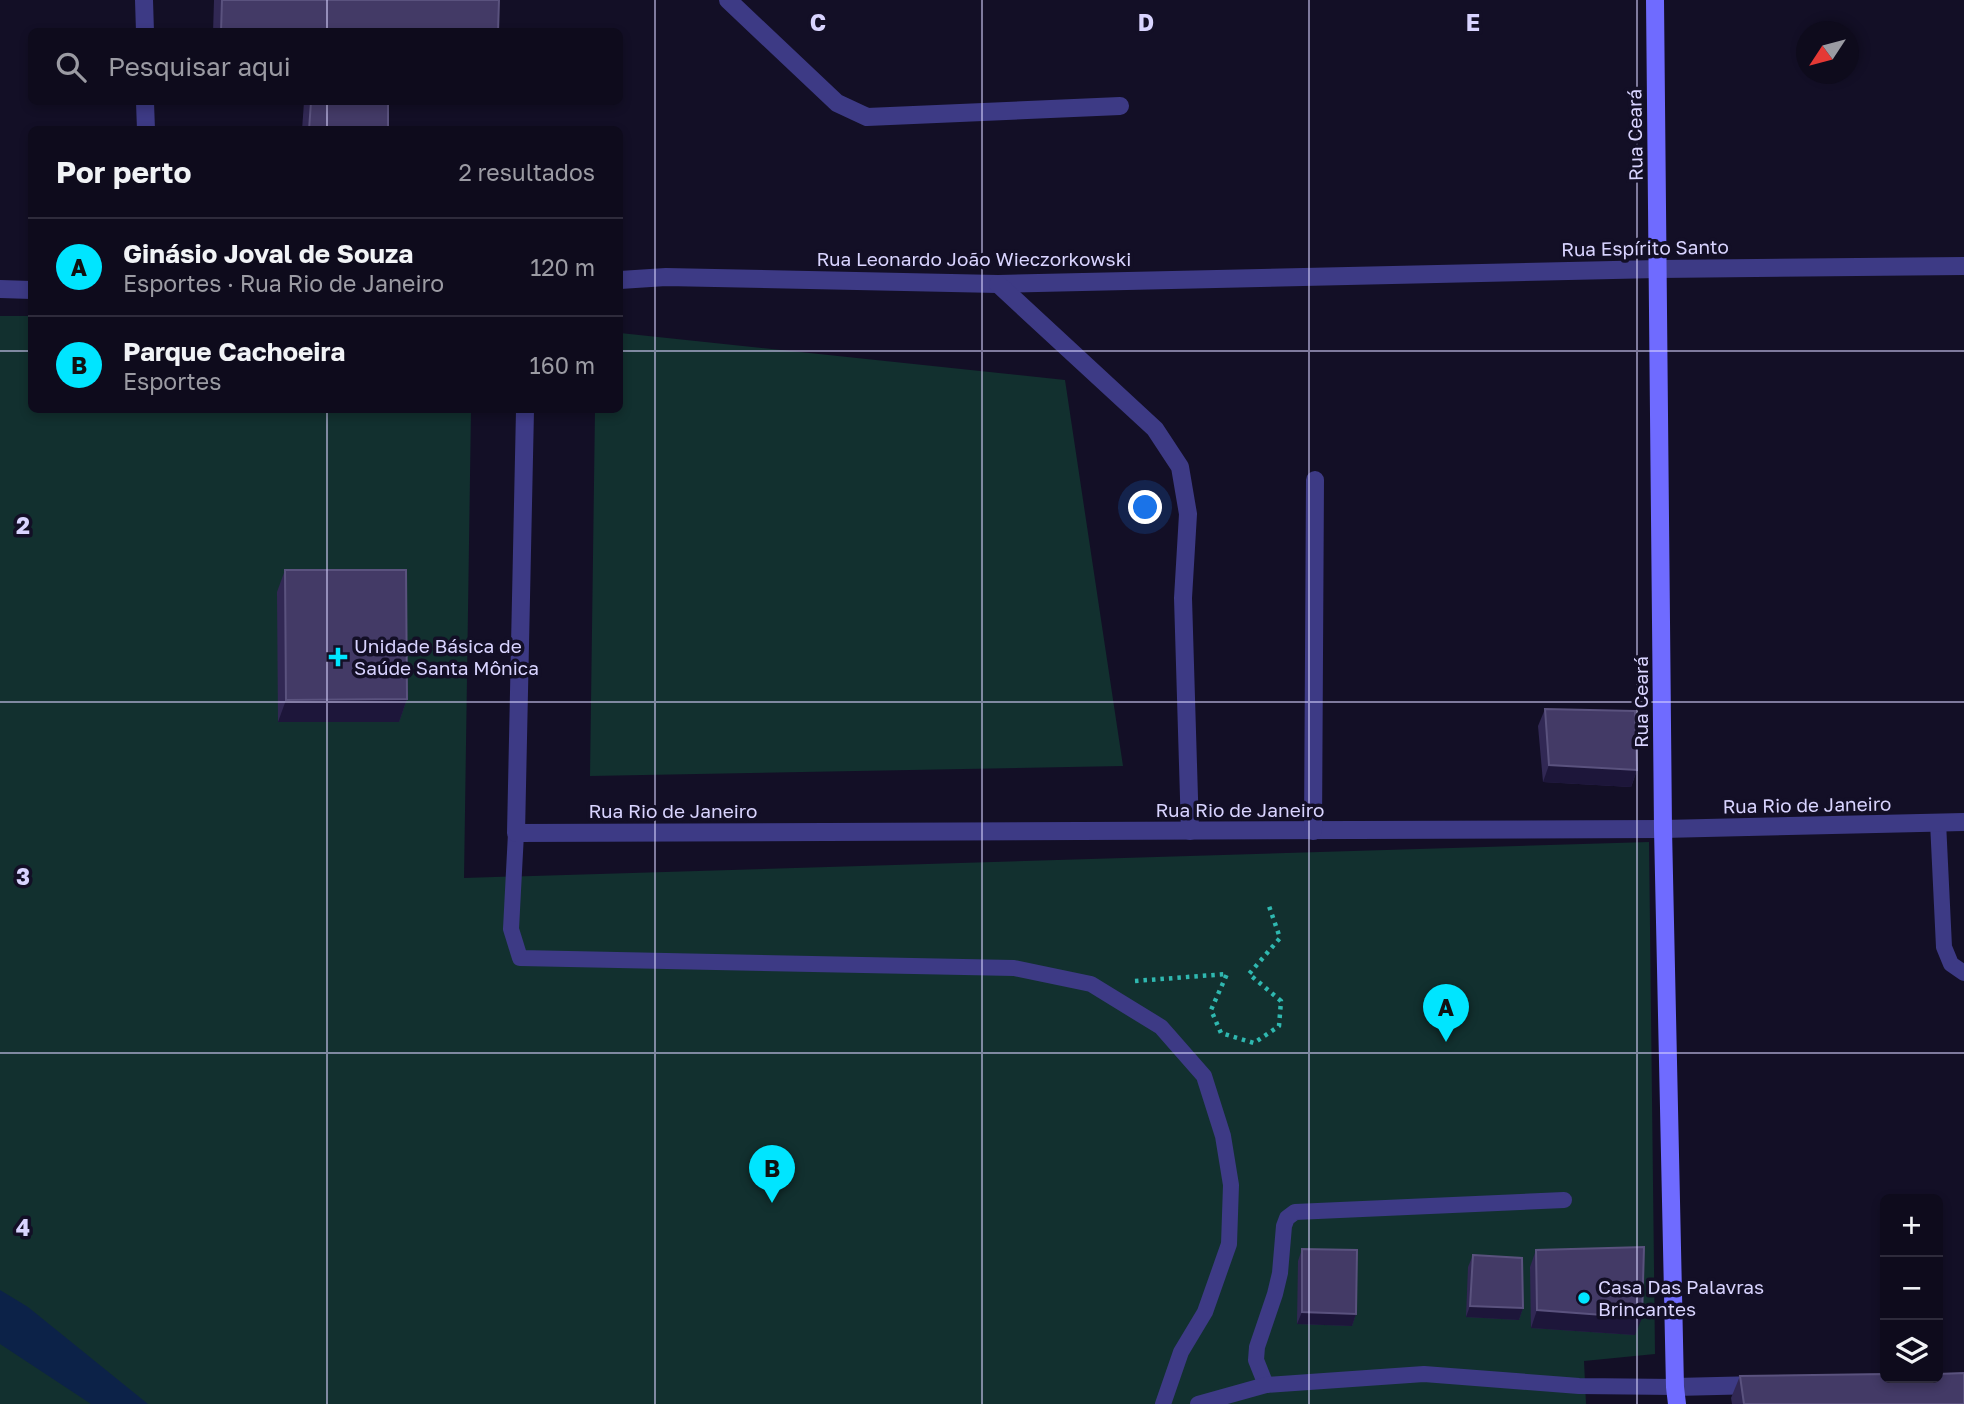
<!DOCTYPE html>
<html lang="pt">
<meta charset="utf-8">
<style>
body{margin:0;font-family:"Golos Text",sans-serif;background:#171425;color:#f1f3f6}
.controls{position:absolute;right:21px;bottom:21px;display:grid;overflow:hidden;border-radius:10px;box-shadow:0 4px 10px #0003}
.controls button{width:63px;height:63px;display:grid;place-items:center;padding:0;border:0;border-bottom:2px solid #2e2b3b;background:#0e0b1c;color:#f1f3f6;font:35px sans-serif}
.compass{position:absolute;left:1796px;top:21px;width:63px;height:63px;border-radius:50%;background:#0e0b1c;box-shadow:0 4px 10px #0003;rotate:234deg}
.you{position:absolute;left:1146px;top:508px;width:24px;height:24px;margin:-18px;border:5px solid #fff;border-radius:50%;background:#1a73e8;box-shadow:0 0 0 10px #1a73e833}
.badge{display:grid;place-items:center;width:46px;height:46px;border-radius:50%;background:#00e5ff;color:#111;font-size:23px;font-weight:700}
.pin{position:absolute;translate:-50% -58px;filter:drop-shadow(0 2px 4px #0008)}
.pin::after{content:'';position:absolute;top:37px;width:24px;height:21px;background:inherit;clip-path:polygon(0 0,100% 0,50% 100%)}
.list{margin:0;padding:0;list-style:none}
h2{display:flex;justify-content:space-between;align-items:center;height:91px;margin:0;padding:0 28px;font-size:30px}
h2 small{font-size:23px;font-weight:400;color:#9b9ba3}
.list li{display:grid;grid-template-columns:46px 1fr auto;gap:21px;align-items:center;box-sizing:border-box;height:98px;padding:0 28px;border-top:2px solid #2e2b3b}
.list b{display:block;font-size:26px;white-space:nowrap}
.list p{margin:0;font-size:23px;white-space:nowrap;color:#9b9ba3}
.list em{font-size:23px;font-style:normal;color:#9b9ba3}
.icon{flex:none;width:38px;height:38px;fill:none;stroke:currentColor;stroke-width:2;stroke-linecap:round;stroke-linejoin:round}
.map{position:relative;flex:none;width:1964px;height:1404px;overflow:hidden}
.search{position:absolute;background:#0e0b1c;box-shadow:0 4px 10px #0003;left:28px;top:28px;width:595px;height:77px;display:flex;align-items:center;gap:18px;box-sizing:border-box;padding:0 24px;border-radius:10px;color:#9b9ba3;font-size:26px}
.panel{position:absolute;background:#0e0b1c;box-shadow:0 4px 10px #0003;left:28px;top:126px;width:595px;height:287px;border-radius:10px}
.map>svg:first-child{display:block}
</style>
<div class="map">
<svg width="1964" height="1404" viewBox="0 0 1964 1404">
<rect width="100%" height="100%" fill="#130f26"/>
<!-- green -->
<g fill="#12302f">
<polygon points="0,316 31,316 32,410 471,410 464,878 1649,842 1655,1354 1584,1361 1586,1404 0,1404"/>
<polygon points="620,333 1065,380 1123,766 590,776 595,410 620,410"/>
</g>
<!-- water -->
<polygon fill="#0c2248" points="0,1290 28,1307 148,1404 91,1404 0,1344"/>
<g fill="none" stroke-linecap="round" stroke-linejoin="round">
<!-- path -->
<polyline stroke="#2fb8b0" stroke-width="4.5" stroke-dasharray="3.5 5" stroke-linecap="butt" points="1135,981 1227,974 1211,1010 1221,1033 1254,1043 1279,1026 1281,1001 1249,974 1280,938 1269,906"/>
<!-- lane -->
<g stroke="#3d3a85" stroke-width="16">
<polyline points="1938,822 1944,947 1951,964 1964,973"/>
<polyline points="516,833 511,929 520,958 1014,968 1091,984 1161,1027 1204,1076 1223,1136 1231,1185 1229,1244 1205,1312 1181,1352 1163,1404"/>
<polyline points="1266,1385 1256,1360 1257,1347 1275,1294 1280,1273 1284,1226 1287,1218 1295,1212 1564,1200"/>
<polyline points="1198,1404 1266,1385 1424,1374 1579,1386 1675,1387"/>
</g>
<!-- street -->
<g stroke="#3d3a85" stroke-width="18">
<polyline points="144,0 145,32"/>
<polyline points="728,0 837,103 867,117 1120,106"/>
<polyline points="145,102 146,130"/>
<polyline points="620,280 666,277 998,284 1658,269 1964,266"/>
<polyline points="998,284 1155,429 1180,467 1188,514 1183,598 1190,831"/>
<polyline points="0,289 32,290"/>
<polyline points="525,410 516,833 1663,829 1964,822"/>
<polyline points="1313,831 1315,480"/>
<polyline points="1675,1387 1759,1385"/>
</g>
<!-- secondary -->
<polyline stroke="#6f6bff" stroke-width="18" points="1655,0 1663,829 1675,1387 1677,1404"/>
</g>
<!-- wall -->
<g fill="#312854">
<polygon points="214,0 499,0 498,32 213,32"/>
<polygon points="304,102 388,102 388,130 302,130"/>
<polygon points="285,570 407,699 399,722 278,722 277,592"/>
<polygon points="1545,709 1637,770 1631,787 1543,782 1538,726"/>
<polygon points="1302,1249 1356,1314 1352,1326 1297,1324 1298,1261"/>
<polygon points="1536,1250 1635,1335 1531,1328 1530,1267"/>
<polygon points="1473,1255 1523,1308 1519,1320 1466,1317 1468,1267"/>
<polygon points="1740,1376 1964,1404 1732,1404 1731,1398"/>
</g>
<!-- shaded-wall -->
<g fill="#1d163a">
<polygon points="407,699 399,722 278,722 286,700"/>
<polygon points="1549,765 1637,770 1631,787 1543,782"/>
<polygon points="1470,1306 1523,1308 1519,1320 1466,1317"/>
<polygon points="1537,1310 1642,1318 1635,1335 1531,1328"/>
<polygon points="1302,1312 1356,1314 1352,1326 1297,1324"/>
</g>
<!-- building -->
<g fill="#433a66" stroke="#5a527e" stroke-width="2">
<polygon points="222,0 499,0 498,32 221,32"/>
<polygon points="311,102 388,102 388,130 309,130"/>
<polygon points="285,570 406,570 407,699 286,700"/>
<polygon points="1545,709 1635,711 1637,770 1549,765"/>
<polygon points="1644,1247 1642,1318 1537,1310 1536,1250"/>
<polygon points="1302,1249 1357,1250 1356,1314 1302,1312"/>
<polygon points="1473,1255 1522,1258 1523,1308 1470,1306"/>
<polygon points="1964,1373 1964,1404 1744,1404 1740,1376 1885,1374 1885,1378 1938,1378 1938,1374"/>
</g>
<!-- grid -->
<path fill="none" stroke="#d9d4ff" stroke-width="2" stroke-opacity="0.55" d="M327,0V32M655,0V1404M982,0V1404M1309,0V1404M1637,0V1404M327,102V130M0,351H32M620,351H1964M327,410V1404M0,702H1964M0,1053H1964"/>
<!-- markers -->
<g fill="#00e5ff" stroke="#130f26" stroke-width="2.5">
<path d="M334.5 646.5h7v7h7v7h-7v7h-7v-7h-7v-7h7z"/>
<circle cx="1584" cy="1298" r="7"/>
</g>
<g text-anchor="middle" stroke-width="7" stroke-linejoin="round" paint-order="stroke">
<!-- street labels -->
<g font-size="19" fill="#d9d4ff" stroke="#130f26">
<text transform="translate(1635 135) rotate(-91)" y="7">Rua Ceará</text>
<text transform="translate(1645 248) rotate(-1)" y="7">Rua Espírito Santo</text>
<text x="974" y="266">Rua Leonardo João Wieczorkowski</text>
<text transform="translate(1641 702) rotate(-90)" y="7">Rua Ceará</text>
<text transform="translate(1807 805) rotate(-1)" y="7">Rua Rio de Janeiro</text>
<text x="1240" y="817">Rua Rio de Janeiro</text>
<text x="673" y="818">Rua Rio de Janeiro</text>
</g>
<!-- poi labels -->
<g font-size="19" fill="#d9d4ff" stroke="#130f26" text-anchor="start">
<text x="354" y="653">Unidade Básica de<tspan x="354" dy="22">Saúde Santa Mônica</tspan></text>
<text x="1598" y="1294">Casa Das Palavras<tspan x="1598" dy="22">Brincantes</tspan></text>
</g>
</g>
<g font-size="23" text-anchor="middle" font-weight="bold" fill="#d9d4ff" stroke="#130f26" stroke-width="7" stroke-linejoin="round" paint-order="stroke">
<text x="818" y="31">C</text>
<text x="1146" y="31">D</text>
<text x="1473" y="31">E</text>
<text x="23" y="534">2</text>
<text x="23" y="885">3</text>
<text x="23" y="1236">4</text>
</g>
</svg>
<div class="controls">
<button>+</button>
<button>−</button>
<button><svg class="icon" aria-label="layers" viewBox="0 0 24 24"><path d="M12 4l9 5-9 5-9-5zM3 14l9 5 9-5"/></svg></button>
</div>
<svg class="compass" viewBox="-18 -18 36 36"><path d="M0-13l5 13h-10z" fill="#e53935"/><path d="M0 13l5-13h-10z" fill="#9b9ba3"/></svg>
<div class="you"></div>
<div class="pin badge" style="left:1446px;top:1042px">A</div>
<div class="pin badge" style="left:772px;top:1203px">B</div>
<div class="search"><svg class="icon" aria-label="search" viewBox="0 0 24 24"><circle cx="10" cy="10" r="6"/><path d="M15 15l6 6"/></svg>Pesquisar aqui</div>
<section class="panel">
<h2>Por perto<small>2 resultados</small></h2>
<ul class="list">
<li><span class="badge">A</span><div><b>Ginásio Joval de Souza</b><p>Esportes · Rua Rio de Janeiro</p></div><em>120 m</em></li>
<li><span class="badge">B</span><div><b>Parque Cachoeira</b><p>Esportes</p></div><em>160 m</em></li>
</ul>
</section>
</div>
